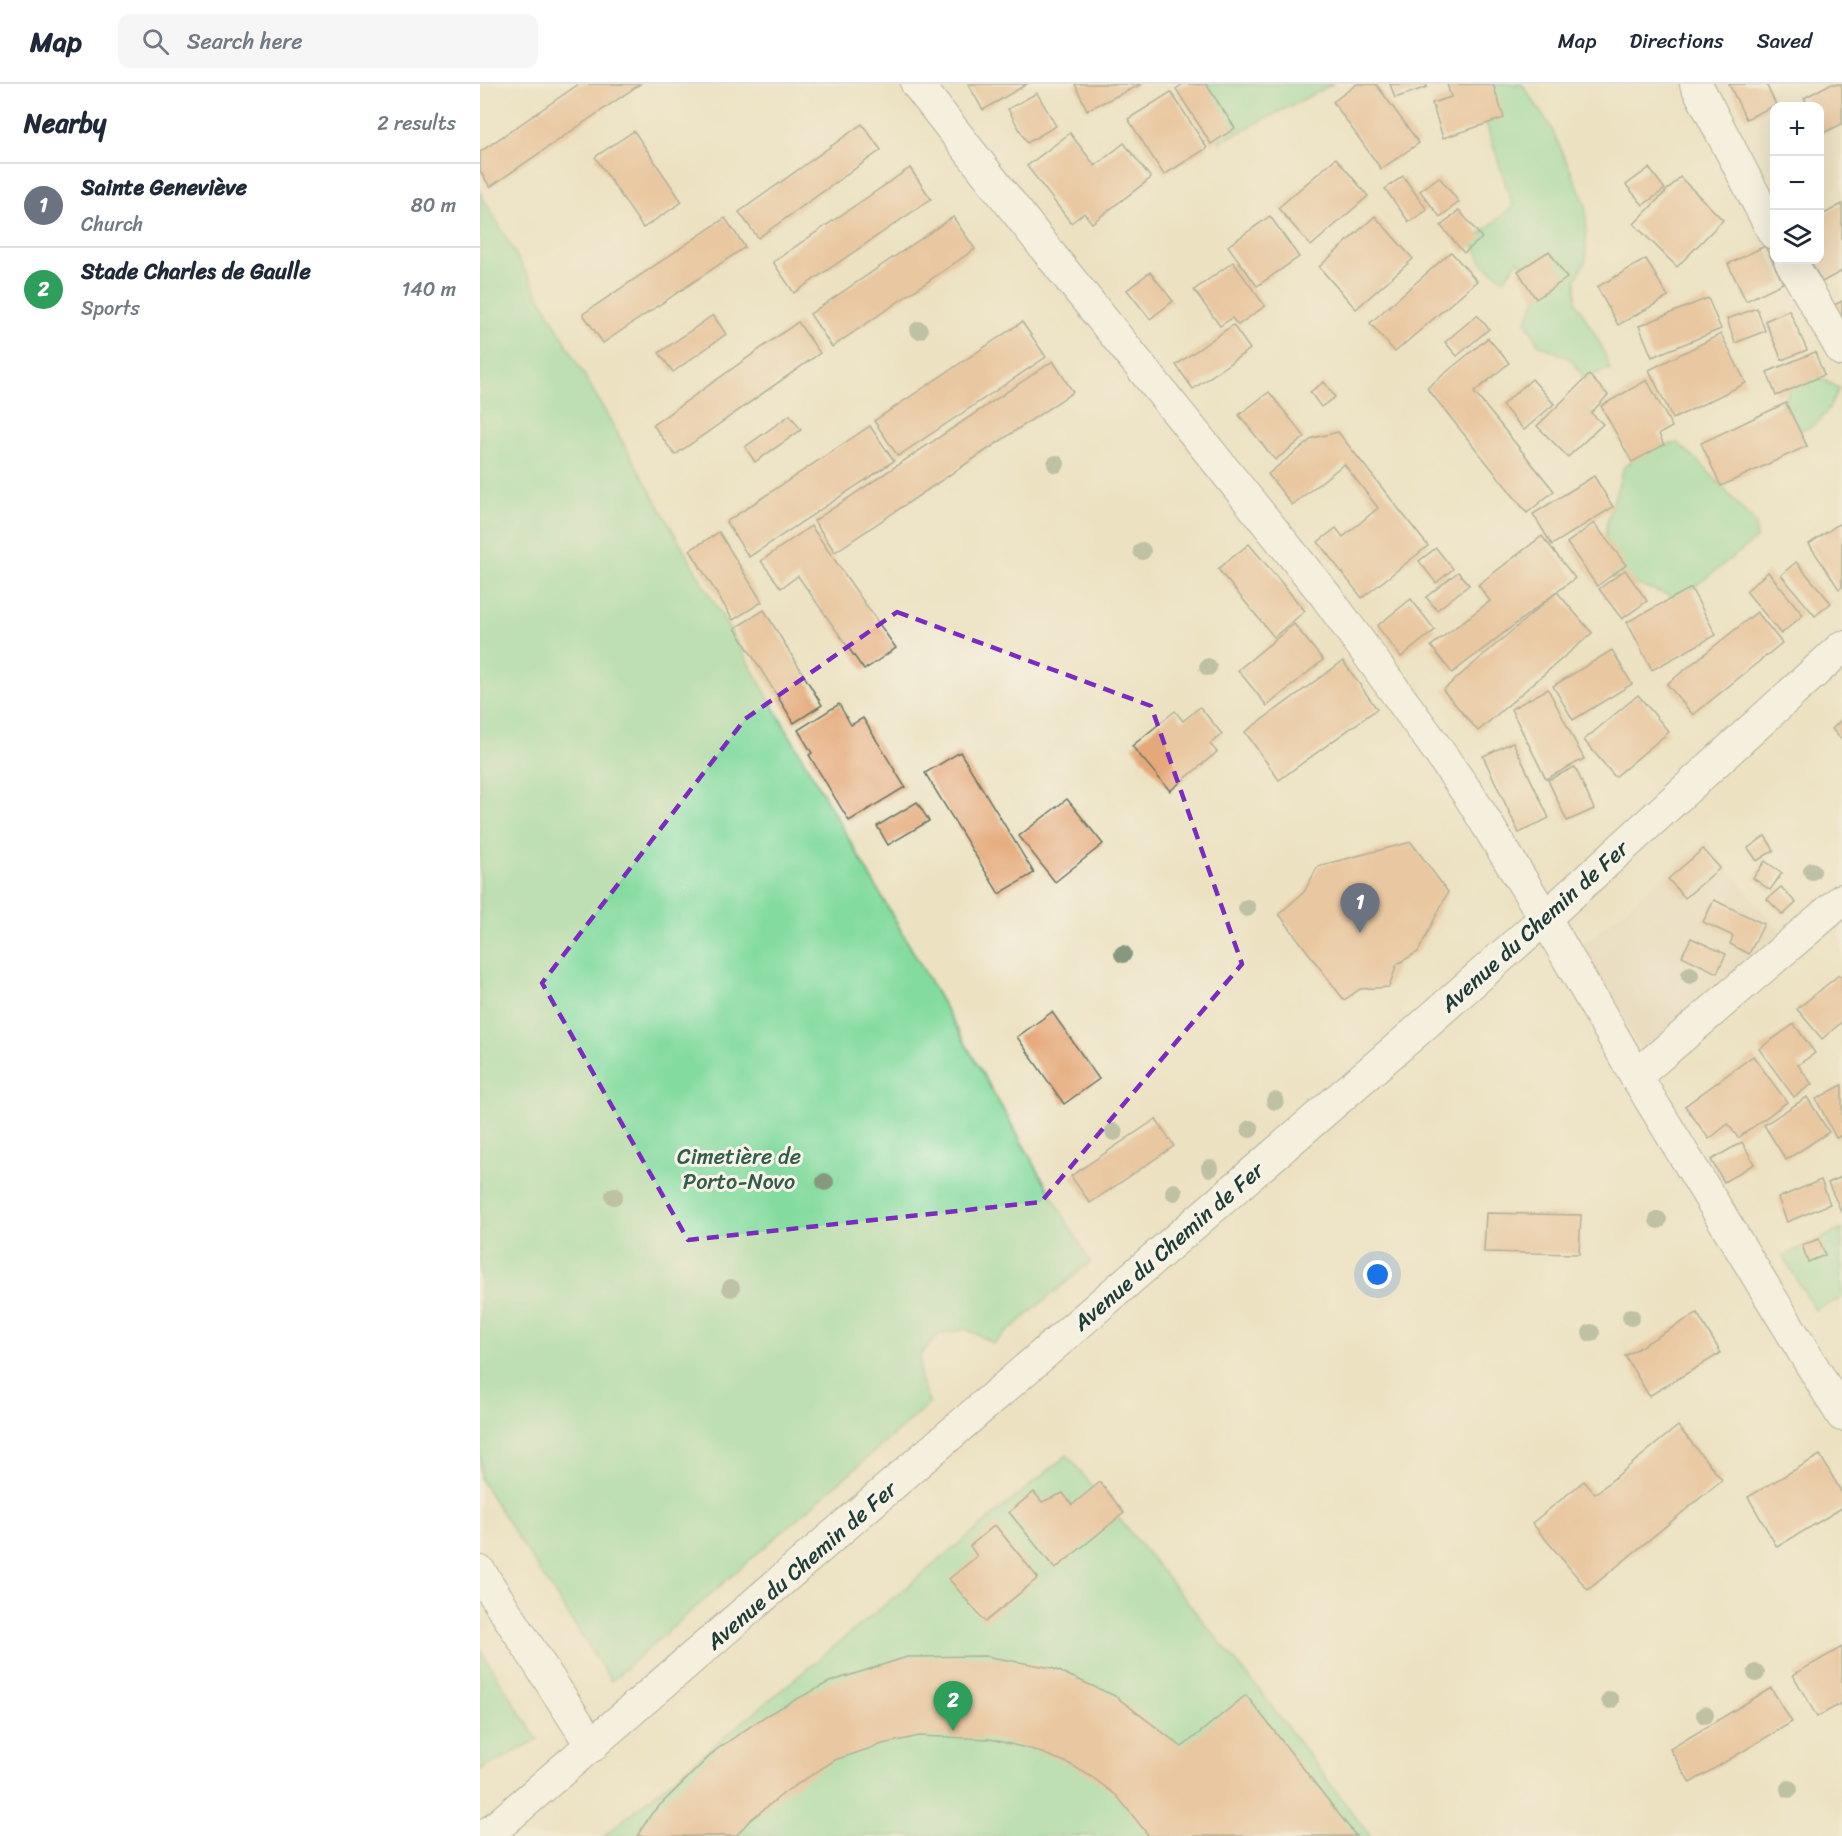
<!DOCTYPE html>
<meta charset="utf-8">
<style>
body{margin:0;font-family:Sriracha,sans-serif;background:#f6f6f7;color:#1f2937}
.controls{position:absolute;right:18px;top:18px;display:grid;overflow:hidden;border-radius:12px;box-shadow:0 6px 24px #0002}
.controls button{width:54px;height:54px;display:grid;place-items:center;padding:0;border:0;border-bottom:2px solid #e0e1e3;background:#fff;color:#1f2937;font:30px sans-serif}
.you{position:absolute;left:898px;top:1191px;width:21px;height:21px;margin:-15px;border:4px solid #fff;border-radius:50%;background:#1a73e8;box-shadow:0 0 0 9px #1a73e833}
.badge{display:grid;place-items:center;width:39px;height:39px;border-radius:50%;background:#c8321e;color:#fff;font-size:20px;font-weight:700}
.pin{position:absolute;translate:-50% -50px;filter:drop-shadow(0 2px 3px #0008)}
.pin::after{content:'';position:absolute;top:32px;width:21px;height:18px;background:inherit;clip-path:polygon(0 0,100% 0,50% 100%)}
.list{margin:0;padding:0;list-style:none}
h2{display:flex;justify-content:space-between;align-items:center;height:78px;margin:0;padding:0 24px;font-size:26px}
h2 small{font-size:20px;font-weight:400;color:#747a83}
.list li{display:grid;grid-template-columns:39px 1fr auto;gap:18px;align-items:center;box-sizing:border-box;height:84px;padding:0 24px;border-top:2px solid #e0e1e3}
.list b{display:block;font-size:22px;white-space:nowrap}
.list p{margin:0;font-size:20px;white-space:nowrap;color:#747a83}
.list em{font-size:20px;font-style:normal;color:#747a83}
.icon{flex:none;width:33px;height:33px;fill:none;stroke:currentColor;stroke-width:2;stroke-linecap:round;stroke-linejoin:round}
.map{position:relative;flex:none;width:1362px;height:1752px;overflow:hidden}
header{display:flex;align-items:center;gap:36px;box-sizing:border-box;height:84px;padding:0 30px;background:#fff;border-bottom:2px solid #e0e1e3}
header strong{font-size:28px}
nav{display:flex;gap:33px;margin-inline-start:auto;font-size:21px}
.search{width:420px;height:54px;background:#f6f6f7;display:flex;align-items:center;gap:15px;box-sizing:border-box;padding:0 21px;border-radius:12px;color:#747a83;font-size:22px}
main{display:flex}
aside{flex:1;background:#fff}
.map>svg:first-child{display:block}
</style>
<header>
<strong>Map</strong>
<div class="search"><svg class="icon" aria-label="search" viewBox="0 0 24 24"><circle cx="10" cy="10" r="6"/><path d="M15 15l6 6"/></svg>Search here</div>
<nav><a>Map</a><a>Directions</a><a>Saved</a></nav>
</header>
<main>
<aside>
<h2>Nearby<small>2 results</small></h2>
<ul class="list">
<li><span class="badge" style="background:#6b7280">1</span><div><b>Sainte Geneviève</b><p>Church</p></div><em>80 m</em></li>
<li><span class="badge" style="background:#2e9e5b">2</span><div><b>Stade Charles de Gaulle</b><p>Sports</p></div><em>140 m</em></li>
</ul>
</aside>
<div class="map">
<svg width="1362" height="1752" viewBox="0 0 1362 1752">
<rect width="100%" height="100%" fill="#f7f3e8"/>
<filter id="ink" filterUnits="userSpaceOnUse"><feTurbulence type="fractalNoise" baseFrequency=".0167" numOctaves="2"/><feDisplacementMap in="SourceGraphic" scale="12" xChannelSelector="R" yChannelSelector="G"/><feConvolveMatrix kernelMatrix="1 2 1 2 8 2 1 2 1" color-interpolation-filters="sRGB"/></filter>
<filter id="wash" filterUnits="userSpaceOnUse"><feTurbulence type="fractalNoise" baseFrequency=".008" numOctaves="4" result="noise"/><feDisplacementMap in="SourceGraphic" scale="24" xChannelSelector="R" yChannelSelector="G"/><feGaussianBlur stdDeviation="1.35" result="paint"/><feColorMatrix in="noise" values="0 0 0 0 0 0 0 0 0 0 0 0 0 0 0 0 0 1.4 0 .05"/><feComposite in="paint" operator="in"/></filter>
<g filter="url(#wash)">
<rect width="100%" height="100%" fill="#ece2c2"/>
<!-- built -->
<polygon fill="#e2d2b5" points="1225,757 1303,851 1163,970 1098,865"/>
<!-- green -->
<g fill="#83db9f" stroke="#518c6a" stroke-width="1.5">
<polygon points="715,0 853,0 740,58"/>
<polygon points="993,0 1042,0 1071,43 1106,121 1106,176 1096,195 1096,218 1122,263 1130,285 1104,294 1091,275 1058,260 1046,237 1063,201 1038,177 1024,196 1004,181 992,157 1033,122"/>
<polygon points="0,108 610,1178 514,1259 486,1245 458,1251 440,1272 440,1296 450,1319 131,1597 0,1395"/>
<path d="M1325,290L1340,294L1359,304C1353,318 1342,341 1325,345C1321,346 1315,345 1310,345L1300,322L1313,300Z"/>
<polygon points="1198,359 1223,382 1276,440 1276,455 1199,515 1121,488 1127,438 1144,383 1169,364"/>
<polygon points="1362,1145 1362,1214 1335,1226 1303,1172"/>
<polygon points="587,1371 780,1607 890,1752 124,1752"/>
<polygon points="0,1566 58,1656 0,1686"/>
</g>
<g id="blocks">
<!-- building -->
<g fill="#e5a878">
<polygon points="99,0 160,0 10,103 0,87 0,68"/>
<polygon points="488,0 547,0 503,26"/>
<polygon points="595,0 662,0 607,26"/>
<polygon points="703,0 726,0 755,44 731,60 696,5"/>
<polygon points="877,0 896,0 939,59 901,85 853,18"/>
<polygon points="910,0 946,0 947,3 915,14"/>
<polygon points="967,0 1013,0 1024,34 963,54 952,19 971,13"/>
<polygon points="1249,0 1286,0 1296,21 1266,35"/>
<polygon points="1350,0 1362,0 1362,40 1343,49 1340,43 1340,22 1329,22 1324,14"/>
<polygon points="691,8 727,64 684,91 648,35"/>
<polygon points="557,9 576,42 547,59 528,25"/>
<polygon points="382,40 401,66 278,154 259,128"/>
<polygon points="154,47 202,118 163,144 115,73"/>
<polygon points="590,49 615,82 644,59 671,94 612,139 604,129 591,139 547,82"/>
<polygon points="856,74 888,112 831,162 798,124"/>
<polygon points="430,84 451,115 314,209 293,178"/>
<polygon points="1169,84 1185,105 1163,121 1146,101"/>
<polygon points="923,92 947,126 929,138 905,105"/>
<polygon points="959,93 979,118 960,133 940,107"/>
<polygon points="1200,93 1243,136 1197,183 1154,140"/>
<polygon points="1362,120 1362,187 1342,198 1330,176 1340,176 1340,132"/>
<polygon points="979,126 1002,154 984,169 961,142"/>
<polygon points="790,132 819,173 777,202 748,162"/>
<polygon points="895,132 933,175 876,225 839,183"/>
<polygon points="473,133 495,165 352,263 330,230"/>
<polygon points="245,134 265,163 123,259 103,230"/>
<polygon points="1285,162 1303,199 1266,217 1248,180"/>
<polygon points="1069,167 1087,194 1056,215 1038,187"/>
<polygon points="971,168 997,197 915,268 890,239"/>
<polygon points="1166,175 1188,213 1138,241 1117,203"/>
<polygon points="753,178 785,222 758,241 752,234 740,242 714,206"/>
<polygon points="670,188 693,217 670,235 647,206"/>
<polygon points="1228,214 1241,245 1172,273 1159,242"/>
<polygon points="1362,217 1362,237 1354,221"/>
<polygon points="1277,224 1285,247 1255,259 1247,235"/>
<polygon points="1309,226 1327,266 1302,276 1285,237"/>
<polygon points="233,231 246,250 193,288 179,269"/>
<polygon points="997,231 1009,245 977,272 965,258"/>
<polygon points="318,238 340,269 195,371 173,341"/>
<polygon points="542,238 566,273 418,372 394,337"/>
<polygon points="753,241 770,265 713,305 696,281"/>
<polygon points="1241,250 1266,299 1193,335 1169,286"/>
<polygon points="1008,254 1029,279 994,308 1074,407 1047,429 947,304"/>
<polygon points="1335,268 1344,291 1296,312 1287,288"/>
<polygon points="573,277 593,308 355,468 334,437"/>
<polygon points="1109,291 1128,311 1111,329 1123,340 1088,373 1057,342"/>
<polygon points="1052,295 1074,320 1044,346 1022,321"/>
<polygon points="1167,296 1192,343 1179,350 1184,361 1152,378 1121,322"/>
<polygon points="844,298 855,313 841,323 830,308"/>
<polygon points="789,308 825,353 795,376 759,331"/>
<polygon points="1306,319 1327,362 1241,402 1221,359"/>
<polygon points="310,331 321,346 275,378 265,363"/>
<polygon points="390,342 414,377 269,473 246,438"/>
<polygon points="858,348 948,462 882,514 838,458 856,444 863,453 898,424 864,380 812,421 788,390 833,354"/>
<polygon points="1114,392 1133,423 1072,461 1053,430"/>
<polygon points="1362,438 1362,503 1359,505 1329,460"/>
<polygon points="1114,439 1146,481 1117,502 1087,459"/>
<polygon points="331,442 416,564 384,586 318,492 301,504 281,477"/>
<polygon points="239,448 282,518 253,536 210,466"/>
<polygon points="1062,452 1095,494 972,589 951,562 1010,517 998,501"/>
<polygon points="769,460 825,527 794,553 738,485"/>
<polygon points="956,464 973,485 956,499 939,477"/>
<polygon points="1316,478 1351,519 1335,532 1301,491"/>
<polygon points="1145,486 1167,517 1142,535 1119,505"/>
<polygon points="978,488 989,501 957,526 946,513"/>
<polygon points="1288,488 1323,531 1301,550 1266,507"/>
<polygon points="1211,504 1236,551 1172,586 1147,538"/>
<polygon points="1077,508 1112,549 998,647 963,606"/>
<polygon points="931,515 955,546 921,573 897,542"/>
<polygon points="284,526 342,621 314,639 255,544"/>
<polygon points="1277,528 1302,559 1213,631 1187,600"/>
<polygon points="814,540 843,576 787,622 758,586"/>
<polygon points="1132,566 1152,600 1093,636 1073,602"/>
<polygon points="863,577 897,625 799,696 765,648"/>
<polygon points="1068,605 1104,675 1066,695 1031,625"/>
<polygon points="1158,611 1189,648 1135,693 1104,656"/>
<polygon points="359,620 371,641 383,634 425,703 369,737 329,671 332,669 318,646"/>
<polygon points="720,623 742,650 730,660 737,668 690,707 652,662 695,627 703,637"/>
<polygon points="1362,635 1362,656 1352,645"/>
<polygon points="1033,658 1069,734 1039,749 1003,672"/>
<polygon points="480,668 554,789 519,810 445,689"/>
<polygon points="1095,683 1114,725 1087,737 1068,696"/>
<polygon points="587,715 623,760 575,798 539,752"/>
<polygon points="437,718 449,737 408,761 397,742"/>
<polygon points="1285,752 1294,766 1277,777 1268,764"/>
<polygon points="931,758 968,808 938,868 917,880 909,903 880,905 864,916 799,830 824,808 838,782"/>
<polygon points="1223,765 1240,784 1205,814 1188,795"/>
<polygon points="1285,777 1302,789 1290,806 1273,794"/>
<polygon points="1301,803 1316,819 1303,831 1287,815"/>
<polygon points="1234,816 1284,840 1269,870 1250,860 1253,852 1223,838"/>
<polygon points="1211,854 1246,870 1237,889 1202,872"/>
<polygon points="1359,891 1362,894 1362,938 1342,955 1317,925"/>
<polygon points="572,928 619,995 584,1020 537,953"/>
<polygon points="1314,940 1335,969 1318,981 1332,1000 1314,1013 1279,965"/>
<polygon points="1273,972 1307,1018 1258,1054 1248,1040 1229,1055 1205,1022"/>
<polygon points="1362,1001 1362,1051 1356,1054 1336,1015"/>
<polygon points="1327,1013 1349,1048 1306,1076 1284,1041"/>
<polygon points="676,1035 694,1062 610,1119 591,1092"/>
<polygon points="1262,1058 1274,1080 1244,1098 1231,1076"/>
<polygon points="1362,1093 1362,1129 1348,1099"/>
<polygon points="1341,1096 1350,1120 1307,1138 1298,1114"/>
<polygon points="1006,1129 1101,1131 1099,1170 1004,1168"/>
<polygon points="1339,1155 1345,1171 1328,1178 1322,1161"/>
<polygon points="1217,1229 1241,1269 1169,1312 1145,1272"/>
<polygon points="1198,1342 1242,1396 1108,1506 1052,1439 1104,1397 1115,1410"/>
<polygon points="1340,1371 1362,1409 1362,1424 1297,1463 1268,1413"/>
<polygon points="620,1398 644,1429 575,1485 529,1428 554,1408 562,1418 583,1409 592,1421"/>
<polygon points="515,1441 558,1494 505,1538 469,1495 497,1472 490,1462"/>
<polygon points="1362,1563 1362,1619 1337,1633 1313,1591"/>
<polygon points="505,1572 572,1584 635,1612 702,1663 766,1611 876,1752 669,1752 637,1712 612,1693 588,1679 554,1666 510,1655 439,1652 403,1660 355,1676 308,1706 269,1737 256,1752 157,1752 172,1729 236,1666 287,1631 349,1598 427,1573"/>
<polygon points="1291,1604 1312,1638 1210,1699 1190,1665"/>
</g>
</g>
</g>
<g filter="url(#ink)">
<use href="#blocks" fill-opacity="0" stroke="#677766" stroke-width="1.5"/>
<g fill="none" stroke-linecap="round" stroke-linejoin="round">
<!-- minor casing -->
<g stroke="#677766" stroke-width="34">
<g id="minor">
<polyline points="437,0 573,174 846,512 952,658 989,711 1065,834 1156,992 1362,1331"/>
<polyline points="1216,0 1294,149"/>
<polyline points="1310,176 1362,266"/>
<polyline points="1156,992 1362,816"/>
<polyline points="0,1488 112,1662"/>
<polyline points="6,1752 937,947 1065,834 1362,563"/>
</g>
</g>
<!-- minor -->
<use href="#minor" stroke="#fff" stroke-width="32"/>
</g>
<!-- trees -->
<g fill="#86997f">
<circle cx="439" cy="246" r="9"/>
<circle cx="576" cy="380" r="9"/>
<circle cx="662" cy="467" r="9"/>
<circle cx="728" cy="583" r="9"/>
<circle cx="1332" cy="787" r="9"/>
<circle cx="767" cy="824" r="9"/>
<circle cx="643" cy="870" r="9"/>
<circle cx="1210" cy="891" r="9"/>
<circle cx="795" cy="1017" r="9"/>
<circle cx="770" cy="1045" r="9"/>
<circle cx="634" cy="1048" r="9"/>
<circle cx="730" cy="1084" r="9"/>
<circle cx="345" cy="1098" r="9"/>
<circle cx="694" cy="1108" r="9"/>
<circle cx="134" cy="1112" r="9"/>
<circle cx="1178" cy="1136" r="9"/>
<circle cx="251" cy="1204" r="9"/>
<circle cx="1151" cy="1233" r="9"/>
<circle cx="1111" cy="1249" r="9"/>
<circle cx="1276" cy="1589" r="9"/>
<circle cx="1130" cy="1616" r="9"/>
<circle cx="1225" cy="1631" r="9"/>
<circle cx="1309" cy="1705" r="9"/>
</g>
</g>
<!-- marked area -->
<path d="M0 0H1362V1752H0ZM417,528L671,622L762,880L561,1118L208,1156L62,899L265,635Z" fill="#ece2c2" fill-opacity=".55" fill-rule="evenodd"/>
<path fill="none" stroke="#7b2cbf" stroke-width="4.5" stroke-dasharray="12 8" stroke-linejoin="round" d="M417,528L671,622L762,880L561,1118L208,1156L62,899L265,635Z"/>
<g text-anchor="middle" stroke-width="6" stroke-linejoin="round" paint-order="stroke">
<!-- street labels -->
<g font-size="22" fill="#1f3d34" stroke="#f7f3e8">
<text transform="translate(1054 842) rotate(-42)" y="8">Avenue du Chemin de Fer</text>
<text transform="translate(688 1162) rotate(-41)" y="8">Avenue du Chemin de Fer</text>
<text transform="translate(321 1481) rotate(-41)" y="8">Avenue du Chemin de Fer</text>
</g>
<!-- park labels -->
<g font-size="22" fill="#335d49" stroke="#f7f3e8">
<text x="259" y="1080">Cimetière de<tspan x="259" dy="25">Porto-Novo</tspan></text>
</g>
</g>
</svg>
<div class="controls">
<button>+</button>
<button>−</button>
<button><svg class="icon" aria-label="layers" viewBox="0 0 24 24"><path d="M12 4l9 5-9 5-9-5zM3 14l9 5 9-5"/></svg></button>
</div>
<div class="you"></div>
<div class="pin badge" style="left:880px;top:849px;background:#6b7280">1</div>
<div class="pin badge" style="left:473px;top:1647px;background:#2e9e5b">2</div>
</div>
</main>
